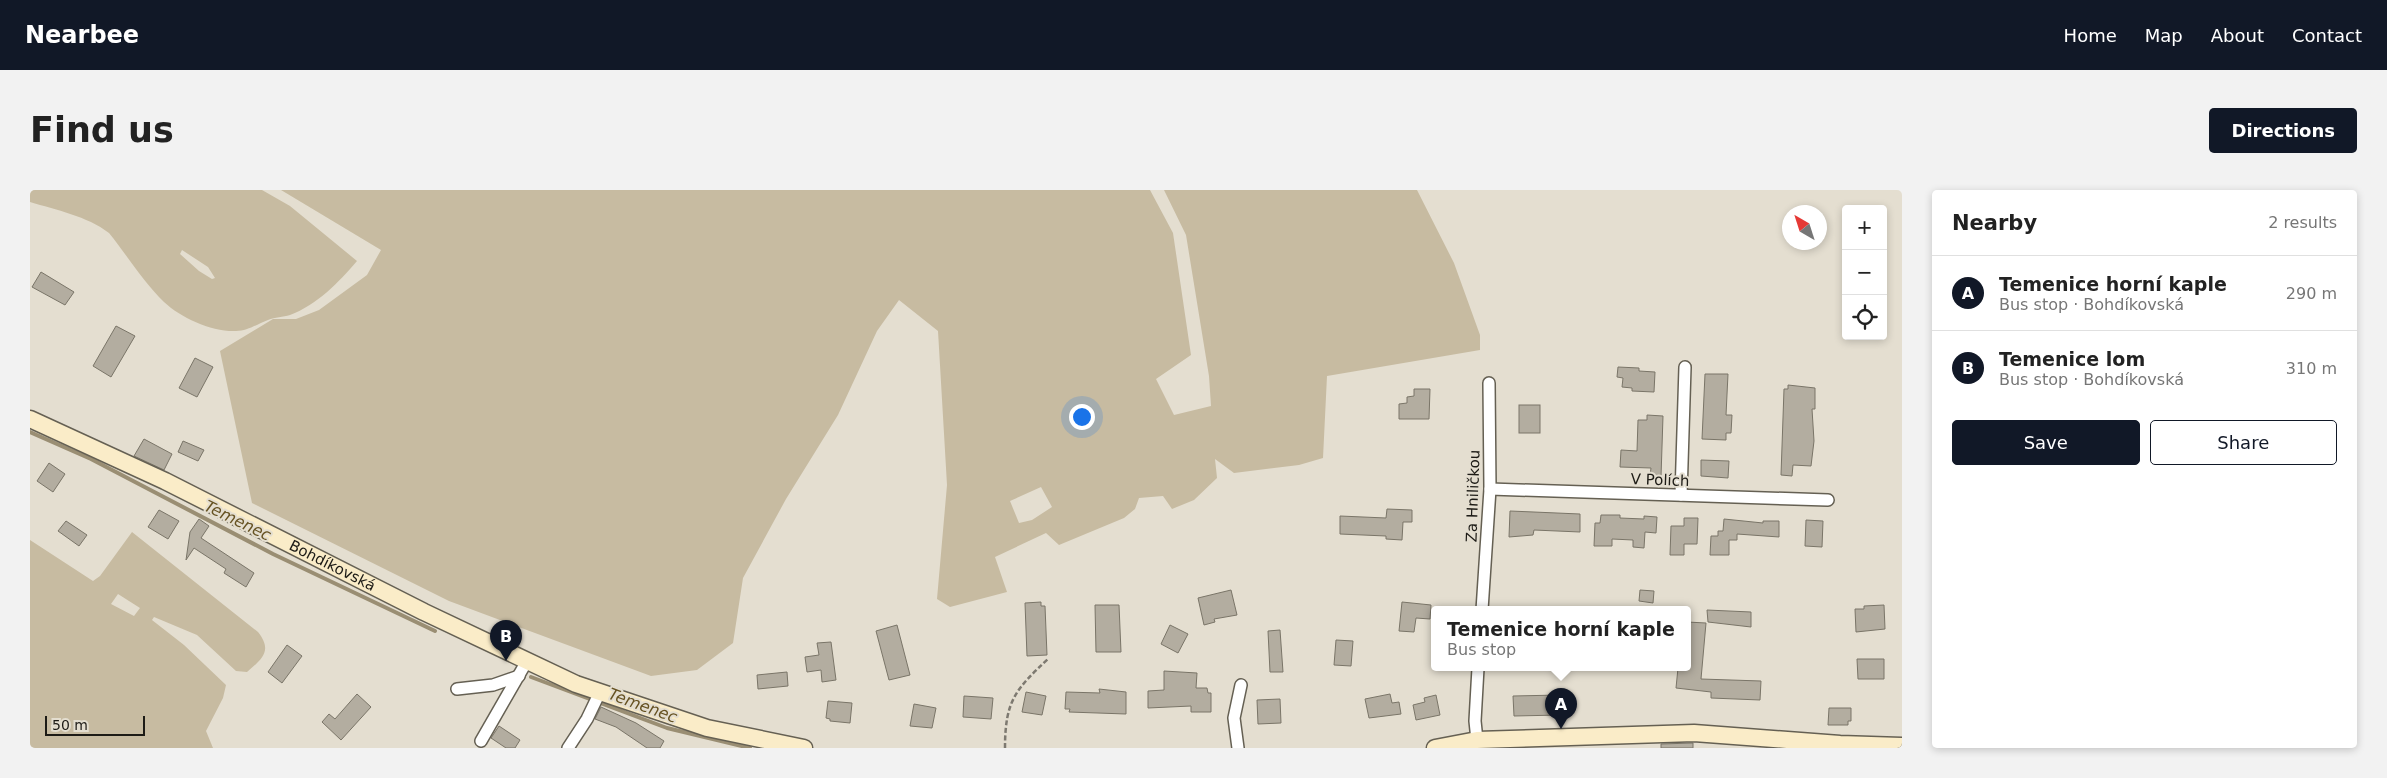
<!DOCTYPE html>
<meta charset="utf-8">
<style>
body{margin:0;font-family:"DejaVu Sans",sans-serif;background:#f2f2f2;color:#222}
.controls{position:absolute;right:15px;top:15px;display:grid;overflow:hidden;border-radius:5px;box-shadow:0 2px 8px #0003}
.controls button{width:45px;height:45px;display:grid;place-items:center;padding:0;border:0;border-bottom:1px solid #e0e0e0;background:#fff;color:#222;font:25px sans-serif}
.compass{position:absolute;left:1752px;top:15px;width:45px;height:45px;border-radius:50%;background:#fff;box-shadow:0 2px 8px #0003;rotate:321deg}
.scale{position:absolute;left:15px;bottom:12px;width:100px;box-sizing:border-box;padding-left:5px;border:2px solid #1d1b16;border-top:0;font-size:14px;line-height:18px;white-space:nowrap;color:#1d1b16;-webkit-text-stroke:4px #e4ded0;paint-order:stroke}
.you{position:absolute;left:1051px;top:226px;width:18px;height:18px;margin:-12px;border:4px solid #fff;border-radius:50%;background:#1a73e8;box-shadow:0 0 0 8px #1a73e833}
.badge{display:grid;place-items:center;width:32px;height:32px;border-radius:50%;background:#111827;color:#fff;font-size:16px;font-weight:700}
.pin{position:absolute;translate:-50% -41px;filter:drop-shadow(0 1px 2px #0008)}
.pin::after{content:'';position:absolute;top:26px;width:18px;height:15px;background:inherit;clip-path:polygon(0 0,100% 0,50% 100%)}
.popup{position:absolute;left:1401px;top:416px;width:260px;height:65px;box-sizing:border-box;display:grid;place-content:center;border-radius:5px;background:#fff;filter:drop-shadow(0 1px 4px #0005);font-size:16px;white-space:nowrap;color:#767676}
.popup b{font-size:19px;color:#222}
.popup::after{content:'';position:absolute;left:50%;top:100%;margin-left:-10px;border:10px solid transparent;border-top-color:#fff}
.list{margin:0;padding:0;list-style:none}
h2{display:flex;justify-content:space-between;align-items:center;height:65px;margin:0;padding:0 20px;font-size:21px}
h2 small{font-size:16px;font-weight:400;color:#767676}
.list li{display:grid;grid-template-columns:32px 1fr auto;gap:15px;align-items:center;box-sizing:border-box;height:75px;padding:0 20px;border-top:1px solid #e0e0e0}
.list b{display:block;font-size:19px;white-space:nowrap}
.list p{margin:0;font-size:16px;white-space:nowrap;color:#767676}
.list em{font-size:16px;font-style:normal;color:#767676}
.actions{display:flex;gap:10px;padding:15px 20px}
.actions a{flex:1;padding:11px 0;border:1px solid #111827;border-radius:5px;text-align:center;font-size:18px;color:#111827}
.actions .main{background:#111827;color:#fff}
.icon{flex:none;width:28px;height:28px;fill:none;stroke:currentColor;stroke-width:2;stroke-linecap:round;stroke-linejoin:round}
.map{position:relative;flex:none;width:1872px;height:558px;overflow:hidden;border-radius:5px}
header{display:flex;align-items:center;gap:30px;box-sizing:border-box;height:70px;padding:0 25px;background:#111827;color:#fff}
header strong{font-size:24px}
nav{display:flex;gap:28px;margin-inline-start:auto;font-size:18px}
.intro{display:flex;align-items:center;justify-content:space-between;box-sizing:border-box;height:120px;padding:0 30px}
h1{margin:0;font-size:35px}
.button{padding:12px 22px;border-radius:5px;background:#111827;color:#fff;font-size:18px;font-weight:700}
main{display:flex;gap:30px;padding:0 30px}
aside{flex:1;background:#fff;border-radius:5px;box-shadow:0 2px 8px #0003}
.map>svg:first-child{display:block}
</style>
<header>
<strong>Nearbee</strong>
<nav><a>Home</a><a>Map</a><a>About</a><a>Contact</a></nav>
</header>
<div class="intro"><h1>Find us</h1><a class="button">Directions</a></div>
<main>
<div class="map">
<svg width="1872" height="558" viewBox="0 0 1872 558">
<rect width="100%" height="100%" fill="#e4ded0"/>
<!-- green -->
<g fill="#c7bba1" fill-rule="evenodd">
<path d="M0,0H232L260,16L327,71C309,92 287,115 260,125C253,127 245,127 238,130C227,134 218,141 206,141C182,142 151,128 134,112C115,94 96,64 79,43C57,26 26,20 0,12ZM152,60L178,77L185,88L182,89L169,81L150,64Z"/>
<path d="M251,0H1120L1143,43L1161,165L1126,189L1144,225L1181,216L1179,186L1156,45L1134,0H1387L1424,73L1450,145V160L1297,186L1293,268L1269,275L1204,283L1185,269L1187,288L1164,310L1142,319L1133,306L1109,308L1105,319L1094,328L1029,355L1016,343L965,367L977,402L920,417L907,409L917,295L908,141L869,110L847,141L808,225L756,309L713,388L703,453L667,480L621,486L419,411L222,313L190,161L243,129H266L289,120L337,85L351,60ZM1011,297L1022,317L1002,330L989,333L980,311Z"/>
<path d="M102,342L228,442C243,461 232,469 217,482L206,481L167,445L124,427L122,430L154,455L196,495L193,508L176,541L183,558H0V350L63,391L70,386ZM88,404L110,418L104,426L81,414Z"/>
</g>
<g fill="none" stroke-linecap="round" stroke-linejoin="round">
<!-- stream -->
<g stroke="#9a8e73" stroke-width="4">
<polyline points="0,242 61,269 243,364 405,441"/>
<polyline points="501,487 637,538 720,558"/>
</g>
</g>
<!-- building -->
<g fill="#b3ada0" stroke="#7a7568">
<polygon points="11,82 44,102 35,115 2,97"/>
<polygon points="86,136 105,146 81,187 63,176"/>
<polygon points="165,168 183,177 167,207 149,198"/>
<polygon points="1588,177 1609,178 1609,181 1625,182 1624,202 1602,201 1602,198 1592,197 1593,188 1587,187"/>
<polygon points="1675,184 1698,184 1696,225 1702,225 1701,243 1696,243 1696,250 1672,249"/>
<polygon points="1758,195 1785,198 1785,219 1782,219 1784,251 1781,276 1763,275 1762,286 1751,285 1754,199 1758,199"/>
<polygon points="1384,199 1400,199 1399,229 1369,229 1369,214 1377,213 1377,207 1384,206"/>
<rect x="1489" y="215" width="21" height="28"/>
<polygon points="1617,225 1633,226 1631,287 1620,286 1621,278 1590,277 1591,260 1607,261 1608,230 1617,230"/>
<polygon points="114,249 142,264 134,280 104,266"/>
<polygon points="153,251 174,260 168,271 148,262"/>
<polygon points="1671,270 1699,271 1698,288 1671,286"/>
<polygon points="19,273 35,284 23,302 7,291"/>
<polygon points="1357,319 1382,320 1382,332 1373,332 1372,350 1356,349 1356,346 1310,344 1310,326 1356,328"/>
<polygon points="129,320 149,331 138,349 118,337"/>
<polygon points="1480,321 1550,324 1550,342 1504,340 1503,345 1479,347"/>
<polygon points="1571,325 1590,325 1590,328 1614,329 1614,326 1627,327 1626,343 1615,342 1614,358 1603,357 1603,350 1582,349 1582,356 1564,356 1565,333 1570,333"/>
<polygon points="1654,328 1668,328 1667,354 1654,354 1654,365 1640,365 1641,336 1654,336"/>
<polygon points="169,329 179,336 171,348 224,383 216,397 194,383 196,379 164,358 156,370 160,342"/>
<polygon points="1694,329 1733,333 1733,331 1749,331 1749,347 1707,344 1707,350 1699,350 1699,365 1680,365 1681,346 1688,346 1688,341 1693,341"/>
<polygon points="1776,330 1793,331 1792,357 1775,356"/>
<polygon points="36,331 57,345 49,356 28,341"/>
<polygon points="1201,400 1207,425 1184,429 1185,432 1174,435 1168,408"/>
<polygon points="1610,400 1624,401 1623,413 1609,411"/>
<polygon points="1011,412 1011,416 1015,416 1017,465 997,466 995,413"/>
<polygon points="1372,412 1401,415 1400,429 1386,428 1384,442 1369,441"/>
<polygon points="1065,415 1089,415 1091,462 1066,462"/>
<polygon points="1854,415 1855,439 1826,442 1825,419 1834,419 1834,416"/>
<polygon points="1677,420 1721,422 1721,437 1678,432"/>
<polygon points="1657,432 1676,433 1671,489 1731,491 1730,510 1681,508 1681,502 1646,498 1648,478 1657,478"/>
<polygon points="867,435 880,485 859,490 846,441"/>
<polygon points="1140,435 1158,444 1148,463 1131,454"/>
<polygon points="1250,440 1253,482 1240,482 1238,441"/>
<polygon points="1306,450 1323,451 1321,476 1304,475"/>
<polygon points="801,452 806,490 792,492 791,480 777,482 775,467 789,465 787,453"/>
<polygon points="257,455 272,466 252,493 238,482"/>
<polygon points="1827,469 1854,469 1854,489 1828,489"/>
<polygon points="1134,481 1167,483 1166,498 1177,498 1178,503 1181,503 1181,522 1161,522 1161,516 1118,518 1118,501 1134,500"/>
<polygon points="757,482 758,496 728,499 727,485"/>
<polygon points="1069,499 1096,502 1096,524 1039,522 1040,519 1035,519 1036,502 1070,503"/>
<polygon points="996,502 1016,506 1012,525 992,522"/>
<polygon points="327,504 341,517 311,550 292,532 299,524 305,529"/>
<polygon points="1360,504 1362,513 1369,512 1371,524 1339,528 1335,509"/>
<polygon points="1406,505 1410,525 1386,530 1383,515 1395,512 1394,508"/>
<polygon points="1530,505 1531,525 1484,526 1483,506"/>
<polygon points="934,506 963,508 961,529 933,527"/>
<polygon points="1250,509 1251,533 1228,534 1227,510"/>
<polygon points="798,511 822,513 820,533 800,531 800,529 796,528"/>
<polygon points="884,514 906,518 902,538 880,536"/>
<polygon points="571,517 606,533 634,551 630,558 617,558 586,537 565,529"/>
<polygon points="1799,518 1821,518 1821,531 1818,531 1818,535 1798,535"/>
<polygon points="469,536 490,550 485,558 476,558 461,548"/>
<polygon points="1663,553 1663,558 1631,558 1631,554"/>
</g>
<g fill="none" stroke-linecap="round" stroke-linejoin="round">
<!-- street casing -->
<g stroke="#656053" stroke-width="14">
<g id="street">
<polyline points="1460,299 1798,310"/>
<polyline points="1651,305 1655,177"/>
<polyline points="1452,420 1460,299 1459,193"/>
<polyline points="427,499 463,495 489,486"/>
<polyline points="1447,550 1445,531 1448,478"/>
<polyline points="451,551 497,471"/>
<polyline points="538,558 557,529 570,502"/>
<polyline points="1208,558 1204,528 1211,495"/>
</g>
</g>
<!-- secondary casing -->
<g stroke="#656053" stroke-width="19">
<g id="secondary">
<path id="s1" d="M0,229L135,291L394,422L546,494L677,538L774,558"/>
<polyline points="1405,558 1447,550 1664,543 1810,554 1872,556"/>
</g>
</g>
<!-- path -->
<path stroke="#7d7970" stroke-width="2.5" stroke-dasharray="5 2.5" stroke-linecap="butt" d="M975,558C975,510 986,499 1019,468"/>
<!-- street -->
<use href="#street" stroke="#fff" stroke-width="11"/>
<!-- secondary -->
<use href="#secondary" stroke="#faecc8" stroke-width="16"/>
</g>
<g text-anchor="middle" stroke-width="4" stroke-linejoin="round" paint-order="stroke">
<!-- street labels -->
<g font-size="15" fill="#1d1b16" stroke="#e4ded0">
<text transform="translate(1630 290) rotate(2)" y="5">V Polích</text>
<text transform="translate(1443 306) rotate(-88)" y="5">Za Hniličkou</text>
<text dy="5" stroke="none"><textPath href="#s1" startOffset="336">Bohdíkovská</textPath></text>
</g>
<!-- water labels -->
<g font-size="16" font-style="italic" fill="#665222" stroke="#e4ded0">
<text transform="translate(208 330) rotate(26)" y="6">Temenec</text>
<text transform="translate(613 515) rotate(20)" y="6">Temenec</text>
</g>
</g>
</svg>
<div class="controls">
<button>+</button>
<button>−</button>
<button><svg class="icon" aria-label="locate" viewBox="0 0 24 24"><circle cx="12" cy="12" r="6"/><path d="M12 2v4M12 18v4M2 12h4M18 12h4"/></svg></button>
</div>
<svg class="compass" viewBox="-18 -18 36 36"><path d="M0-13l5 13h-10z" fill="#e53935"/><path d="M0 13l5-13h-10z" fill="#767676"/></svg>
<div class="scale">50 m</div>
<div class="you"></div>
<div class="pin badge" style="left:1531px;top:539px">A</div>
<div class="popup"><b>Temenice horní kaple</b>Bus stop</div>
<div class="pin badge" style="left:476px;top:471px">B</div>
</div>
<aside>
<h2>Nearby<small>2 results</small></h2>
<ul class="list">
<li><span class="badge">A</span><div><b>Temenice horní kaple</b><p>Bus stop · Bohdíkovská</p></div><em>290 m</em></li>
<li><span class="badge">B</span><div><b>Temenice lom</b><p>Bus stop · Bohdíkovská</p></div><em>310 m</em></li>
</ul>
<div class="actions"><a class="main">Save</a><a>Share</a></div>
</aside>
</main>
